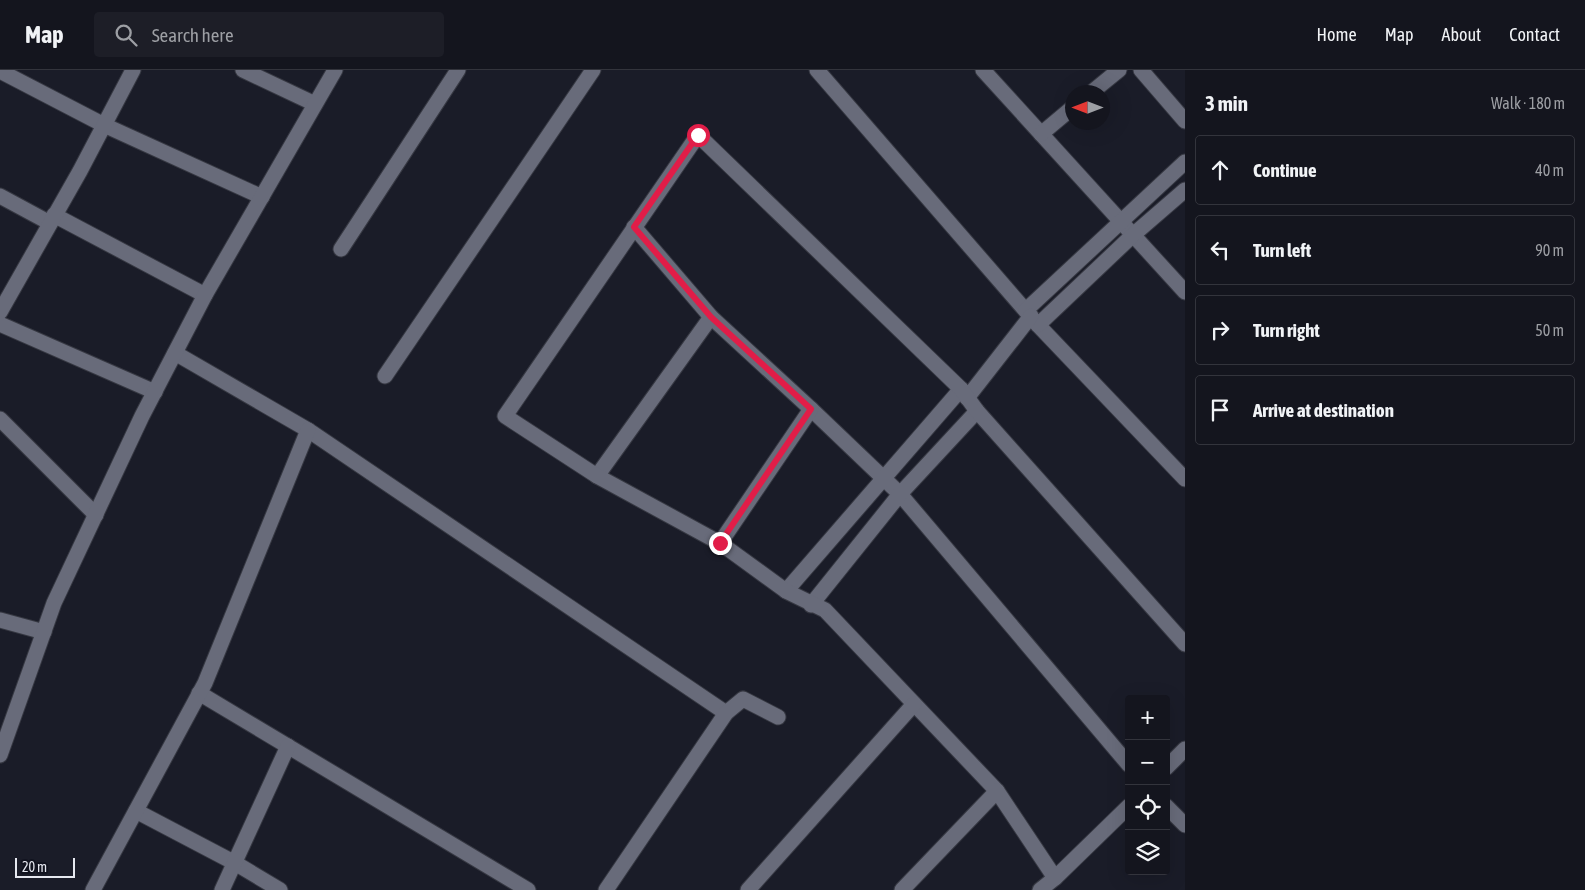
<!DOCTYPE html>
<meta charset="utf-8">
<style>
body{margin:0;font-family:"Asap Condensed",sans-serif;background:#1d1e27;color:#f1f3f6}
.controls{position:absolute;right:15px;bottom:15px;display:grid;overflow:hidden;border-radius:5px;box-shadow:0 5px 20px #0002}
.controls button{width:45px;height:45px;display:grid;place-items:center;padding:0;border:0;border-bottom:1px solid #33343c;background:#14151e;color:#f1f3f6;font:25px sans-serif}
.compass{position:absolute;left:1065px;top:15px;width:45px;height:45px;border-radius:50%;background:#14151e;box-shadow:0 5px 20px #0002;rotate:270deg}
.scale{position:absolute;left:15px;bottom:12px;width:60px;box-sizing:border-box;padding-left:5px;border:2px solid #e6e8f0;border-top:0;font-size:14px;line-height:18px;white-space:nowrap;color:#e6e8f0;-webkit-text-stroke:4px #11131f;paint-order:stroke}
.stop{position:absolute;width:15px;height:15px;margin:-11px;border:4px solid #e11d48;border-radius:50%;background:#fff}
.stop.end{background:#e11d48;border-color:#fff;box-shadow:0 1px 5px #0008}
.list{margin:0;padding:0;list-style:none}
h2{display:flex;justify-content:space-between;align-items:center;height:65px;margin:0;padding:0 20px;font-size:21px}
h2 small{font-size:16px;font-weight:400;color:#9d9fa4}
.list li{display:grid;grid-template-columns:32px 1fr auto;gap:15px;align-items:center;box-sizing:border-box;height:70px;margin:0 10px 10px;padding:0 10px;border:1px solid #33343c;border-radius:5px}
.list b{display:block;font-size:19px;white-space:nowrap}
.list em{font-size:16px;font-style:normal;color:#9d9fa4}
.icon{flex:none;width:28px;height:28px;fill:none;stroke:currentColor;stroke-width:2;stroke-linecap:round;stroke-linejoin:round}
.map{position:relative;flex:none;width:1185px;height:820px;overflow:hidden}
header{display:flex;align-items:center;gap:30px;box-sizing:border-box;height:70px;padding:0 25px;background:#14151e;border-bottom:1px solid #33343c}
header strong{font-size:24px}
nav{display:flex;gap:28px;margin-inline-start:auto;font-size:18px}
.search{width:350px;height:45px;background:#1d1e27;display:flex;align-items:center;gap:12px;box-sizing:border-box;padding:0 18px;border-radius:5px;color:#9d9fa4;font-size:19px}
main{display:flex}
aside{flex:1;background:#14151e}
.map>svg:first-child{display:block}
</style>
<header>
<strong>Map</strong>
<div class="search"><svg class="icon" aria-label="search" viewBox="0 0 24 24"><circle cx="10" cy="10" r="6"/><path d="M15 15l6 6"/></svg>Search here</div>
<nav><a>Home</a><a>Map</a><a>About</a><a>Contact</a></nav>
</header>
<main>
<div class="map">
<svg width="1185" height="820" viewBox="0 0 1185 820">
<rect width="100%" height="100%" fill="#1a1c28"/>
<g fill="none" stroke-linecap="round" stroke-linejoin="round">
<!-- minor casing -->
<g stroke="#363842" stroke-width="17">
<g id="minor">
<polyline points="243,0 315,34"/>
<polyline points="817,0 1038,255 1185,409"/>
<polyline points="983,0 1185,222"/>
<polyline points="1141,0 1185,51"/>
<polyline points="0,1 104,55 262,127"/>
<polyline points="1092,22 1119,0"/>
<polyline points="1041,64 1072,38"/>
<polyline points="0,126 50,153"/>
<polyline points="54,145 205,225"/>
<polyline points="634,157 711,247 811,339 900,424 1129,695"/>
<polyline points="341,179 458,0"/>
<polyline points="1026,240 1185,92"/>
<polyline points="0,242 80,101 133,0"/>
<polyline points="0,254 155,322"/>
<polyline points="1038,255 1133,165 1185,120"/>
<polyline points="175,283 308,360 726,643"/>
<polyline points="385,306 593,0"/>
<polyline points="967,328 1031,246"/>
<polyline points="0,349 96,445"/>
<polyline points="597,406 711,247"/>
<polyline points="720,473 811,339"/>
<polyline points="786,521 961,319"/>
<polyline points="811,535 900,424 977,341"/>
<polyline points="0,550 44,562"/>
<polyline points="199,623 528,820"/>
<polyline points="0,685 54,533 142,346 205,225 335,0"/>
<polyline points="1166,698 1185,679"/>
<polyline points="1166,736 1185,755"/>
<polyline points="136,741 235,793 280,820"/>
<polyline points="1055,808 997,721 825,540 786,521 720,473 597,406 505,346 698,65 961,319 977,341 1185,574"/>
<polyline points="93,820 205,613 308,360"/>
<polyline points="222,820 288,676"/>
<polyline points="606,820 726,643 743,629 778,647"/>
<polyline points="748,820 914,634"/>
<polyline points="902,820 997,721"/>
<polyline points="1040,820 1055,808 1129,736"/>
</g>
</g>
<!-- minor -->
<use href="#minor" stroke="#686b7a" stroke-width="15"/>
</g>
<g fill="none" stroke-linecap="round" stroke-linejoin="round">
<!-- route -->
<polyline stroke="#e11d48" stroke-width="6" points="698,65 634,157 711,247 811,339 720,473"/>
</g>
</svg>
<div class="controls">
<button>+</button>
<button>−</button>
<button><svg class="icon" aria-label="locate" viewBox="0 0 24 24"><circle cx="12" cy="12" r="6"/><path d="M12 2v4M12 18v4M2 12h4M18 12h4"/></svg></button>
<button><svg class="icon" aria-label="layers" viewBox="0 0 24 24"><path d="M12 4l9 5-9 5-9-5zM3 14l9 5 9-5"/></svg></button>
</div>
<svg class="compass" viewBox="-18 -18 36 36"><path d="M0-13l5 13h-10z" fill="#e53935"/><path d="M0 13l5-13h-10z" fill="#9d9fa4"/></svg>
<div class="scale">20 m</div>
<div class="stop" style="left:698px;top:65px"></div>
<div class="stop end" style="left:720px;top:473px"></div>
</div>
<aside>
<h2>3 min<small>Walk · 180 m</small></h2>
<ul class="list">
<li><svg class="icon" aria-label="ahead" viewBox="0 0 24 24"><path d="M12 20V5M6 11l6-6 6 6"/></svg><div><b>Continue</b></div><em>40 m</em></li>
<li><svg class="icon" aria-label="left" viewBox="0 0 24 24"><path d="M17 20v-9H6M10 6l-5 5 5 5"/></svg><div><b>Turn left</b></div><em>90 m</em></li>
<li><svg class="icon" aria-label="right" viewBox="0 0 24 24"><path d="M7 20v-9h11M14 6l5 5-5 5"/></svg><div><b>Turn right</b></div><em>50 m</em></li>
<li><svg class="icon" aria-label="arrive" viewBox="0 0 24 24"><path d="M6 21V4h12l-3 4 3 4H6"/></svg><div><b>Arrive at destination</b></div></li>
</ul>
</aside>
</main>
